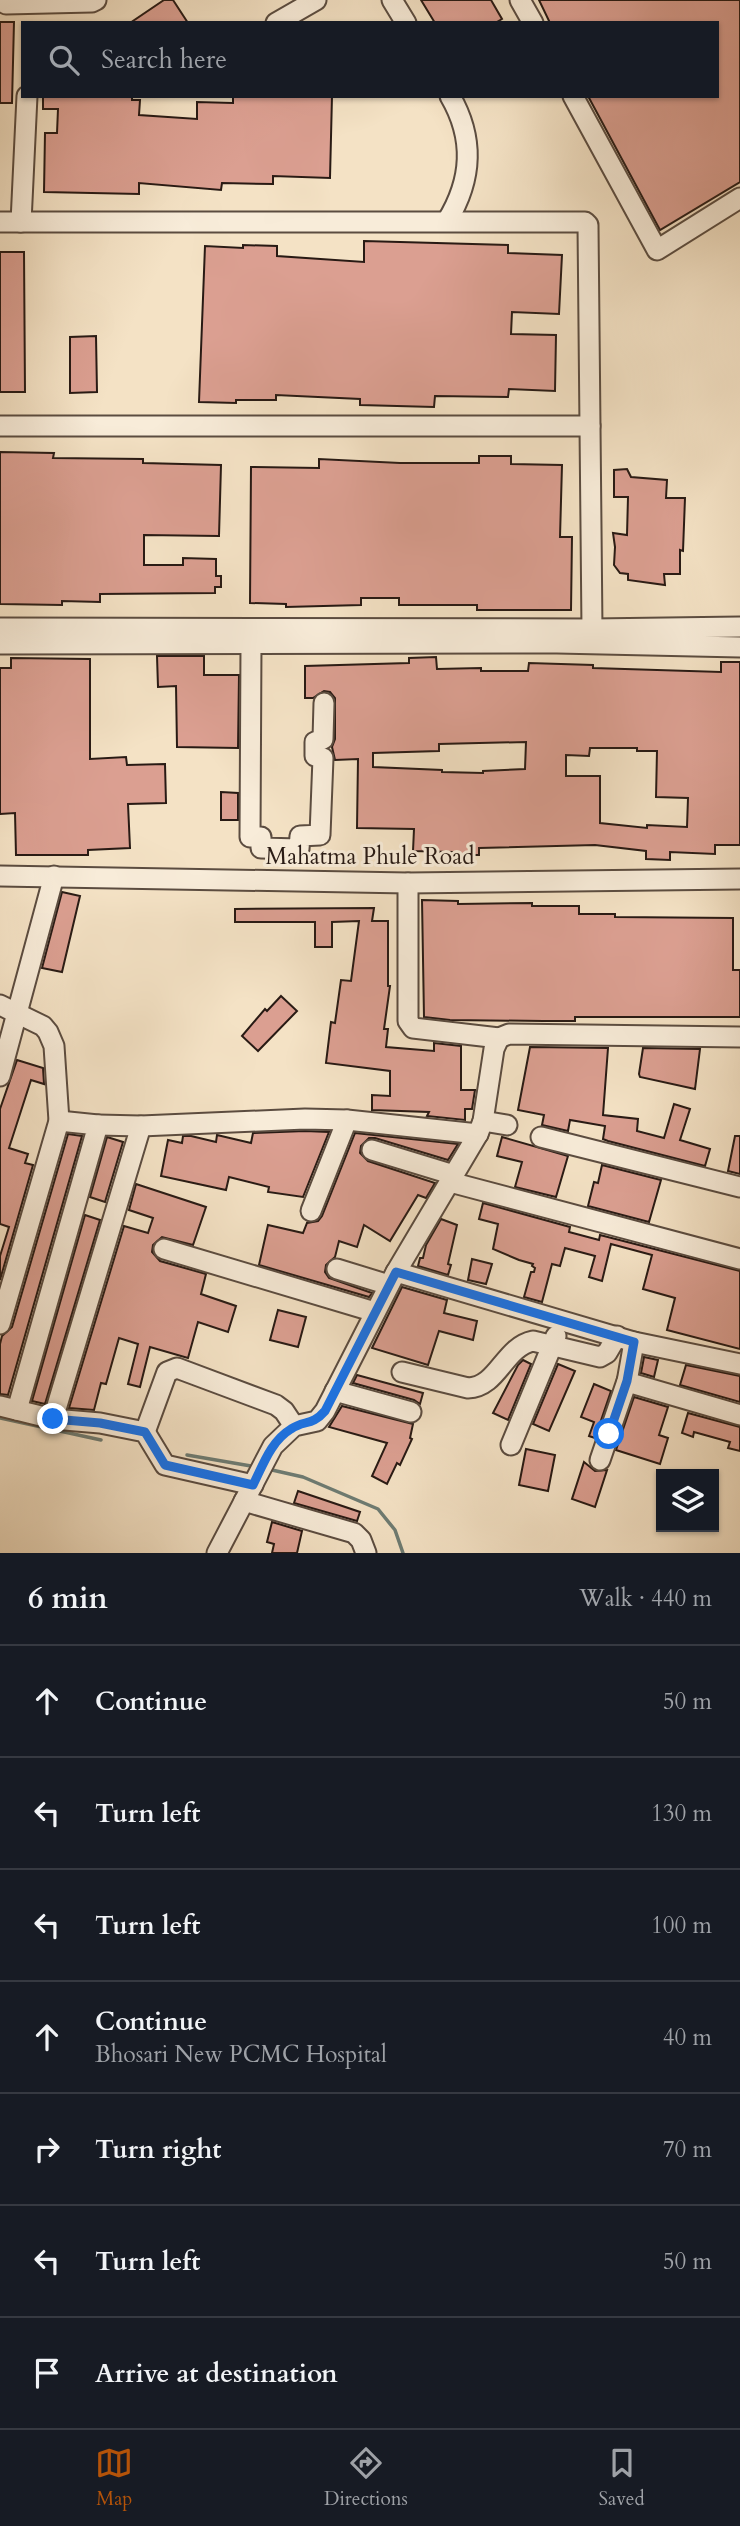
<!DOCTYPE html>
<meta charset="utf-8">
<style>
body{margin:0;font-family:Cardo,serif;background:#242831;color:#f1f3f6}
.controls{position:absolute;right:21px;bottom:21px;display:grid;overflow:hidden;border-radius:0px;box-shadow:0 2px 5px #0004}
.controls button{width:63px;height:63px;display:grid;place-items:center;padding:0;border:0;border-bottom:2px solid #363941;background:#171b24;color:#f1f3f6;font:35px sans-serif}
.stop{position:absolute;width:21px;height:21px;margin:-16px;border:5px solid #1a73e8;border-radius:50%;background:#fff}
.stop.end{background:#1a73e8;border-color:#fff;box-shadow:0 2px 7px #0008}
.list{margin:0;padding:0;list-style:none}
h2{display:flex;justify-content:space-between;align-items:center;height:91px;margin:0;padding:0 28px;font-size:30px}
h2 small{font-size:23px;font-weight:400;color:#9ea1a6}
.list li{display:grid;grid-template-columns:46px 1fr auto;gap:21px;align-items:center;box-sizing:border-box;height:112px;padding:0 28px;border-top:2px solid #363941}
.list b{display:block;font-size:26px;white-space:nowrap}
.list p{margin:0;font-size:23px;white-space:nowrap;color:#9ea1a6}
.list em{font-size:23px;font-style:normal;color:#9ea1a6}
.icon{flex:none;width:38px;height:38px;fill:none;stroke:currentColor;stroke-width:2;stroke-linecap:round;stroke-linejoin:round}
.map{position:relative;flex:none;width:740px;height:1553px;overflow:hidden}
.search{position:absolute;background:#171b24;box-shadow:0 2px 5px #0004;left:21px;right:21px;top:21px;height:77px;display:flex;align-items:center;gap:18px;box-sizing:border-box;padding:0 24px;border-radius:0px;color:#9ea1a6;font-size:26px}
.sheet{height:875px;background:#171b24}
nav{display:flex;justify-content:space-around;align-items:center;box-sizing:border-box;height:98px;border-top:2px solid #363941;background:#171b24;font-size:19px;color:#9ea1a6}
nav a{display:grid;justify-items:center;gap:4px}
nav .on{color:#b45309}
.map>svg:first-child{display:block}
</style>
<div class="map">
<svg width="740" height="1553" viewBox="0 0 740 1553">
<rect width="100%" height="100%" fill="#f4e2c5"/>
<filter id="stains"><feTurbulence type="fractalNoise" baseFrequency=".00286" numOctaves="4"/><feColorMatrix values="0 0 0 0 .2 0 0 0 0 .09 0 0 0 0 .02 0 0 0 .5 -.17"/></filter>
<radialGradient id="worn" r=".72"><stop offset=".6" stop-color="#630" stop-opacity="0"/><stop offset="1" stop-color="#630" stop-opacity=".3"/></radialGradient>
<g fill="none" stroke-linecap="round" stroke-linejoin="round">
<!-- stream -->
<g stroke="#6e7c73" stroke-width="3.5">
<polyline points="0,1418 101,1440"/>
<polyline points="187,1455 251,1466"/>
<polyline points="272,1470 303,1477 378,1509 395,1530 403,1553"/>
</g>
</g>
<!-- building -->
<g fill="#db9f91" stroke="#281a14" stroke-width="2" fill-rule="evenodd">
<polygon points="164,0 173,0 188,23 130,23"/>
<polygon points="421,0 491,0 502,19 495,23 435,23"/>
<polygon points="539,0 740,0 740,182 660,230 588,96 717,96 717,23 550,23"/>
<polygon points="0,22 14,22 12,103 0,103"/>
<polygon points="43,96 132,96 132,100 140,100 139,115 197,119 197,102 233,103 233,96 332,96 330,178 273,176 273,184 222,183 221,190 139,183 139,194 44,192 45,133 57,133 58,109 43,109"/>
<polygon points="364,241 508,245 508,253 562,255 559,314 512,312 511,334 556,335 555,391 509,389 508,397 435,396 434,407 360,405 360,399 276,395 276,400 236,400 236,403 199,402 205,246 243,248 243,245 277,246 277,256 364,262"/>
<polygon points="0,252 24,252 25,392 0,392"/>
<polygon points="96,336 97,392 70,393 70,337"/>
<polygon points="0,452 54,453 53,458 143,459 143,463 221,465 219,536 144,535 144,565 183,565 183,558 216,559 216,576 221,576 221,587 215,587 215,593 100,594 100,602 62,601 62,605 0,604"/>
<polygon points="479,456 511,456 511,464 562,465 560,537 572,537 571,610 477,610 477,605 399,605 399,598 361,598 361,605 286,607 286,604 250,603 251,467 319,468 319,459 400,463 479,463"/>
<polygon points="627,469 631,477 667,480 666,498 685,498 683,551 680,550 680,574 664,574 665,585 628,580 628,574 620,573 614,565 615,547 613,533 627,535 628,497 614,497 614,470"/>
<polygon points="157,656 204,656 204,675 239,675 238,748 177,747 176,686 158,687"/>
<path d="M436,657L437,669L481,668V671H528L529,663L593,665V668L721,672V662H740V845H715V854L670,852V860L646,859V851L595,845L479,848V855H452V852L413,851L414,829L357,828L358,759L335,760L332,747L335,739V698L330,692L324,691L313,698H305V666L409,663V658ZM526,742L525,769L483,771V773L442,772V770L373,767V753L439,751V744ZM590,748H637V751H657L656,797L688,798L687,827L647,825V828L600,823V776H566V755L589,756Z"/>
<polygon points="11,658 90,659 90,759 126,757 127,765 165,764 166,803 128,804 130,848 88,850 88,855 16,855 15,813 0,814 0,668 11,668"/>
<polygon points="221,792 238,793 238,820 221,820"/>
<polygon points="62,892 80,896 62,972 42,968"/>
<polygon points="422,900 458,901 458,904 532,903 532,906 579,906 579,914 615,914 615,917 733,918 733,970 740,970 740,1017 575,1017 575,1021 543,1021 450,1020 424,1017"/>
<polygon points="374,908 372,921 388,921 388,986 390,986 384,1029 388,1029 386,1047 434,1051 434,1043 461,1046 461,1090 475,1090 472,1109 465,1109 465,1120 427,1116 429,1112 372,1110 372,1095 390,1096 390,1071 326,1063 331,1022 335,1023 341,980 351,981 359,921 332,922 332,947 315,947 315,922 235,922 235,909"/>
<polygon points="281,996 297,1011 258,1051 242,1036 265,1009 267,1011"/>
<polygon points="530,1047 608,1048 603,1115 638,1119 637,1131 664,1138 674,1104 690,1109 680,1140 710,1149 705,1166 608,1141 603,1139 605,1126 570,1120 568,1131 542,1125 544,1115 518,1110"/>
<polygon points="643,1048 700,1049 695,1089 640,1077 639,1074"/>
<polygon points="17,1060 43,1068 44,1084 31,1080 9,1148 28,1154 25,1163 33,1165 0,1280 0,1256 9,1227 0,1224 0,1109"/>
<polygon points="305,1131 329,1132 303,1197 268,1192 269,1187 229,1177 226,1190 161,1176 168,1140 182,1143 183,1136 191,1136 216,1142 217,1135 251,1143 253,1133"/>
<polygon points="355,1133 458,1144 448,1160 375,1138 369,1138 361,1146 360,1153 368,1161 435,1183 426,1198 418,1195 390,1241 364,1225 357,1247 339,1241 335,1257 326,1265 325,1272 329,1278 372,1293 369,1297 259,1265 268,1225 303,1233 307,1223 318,1221 322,1216"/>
<polygon points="68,1134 82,1136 8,1395 0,1394 0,1344 2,1336 12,1327"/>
<polygon points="735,1136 740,1136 740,1174 728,1171"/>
<polygon points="107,1137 123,1142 105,1202 90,1197"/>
<polygon points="502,1137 568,1156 556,1197 515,1187 522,1162 497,1156"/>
<polygon points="602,1165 661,1180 649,1222 588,1206 594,1182 598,1183"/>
<polygon points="136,1184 206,1207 193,1245 162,1237 153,1245 152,1252 160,1261 206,1274 201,1294 236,1306 228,1332 198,1322 188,1358 150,1347 140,1387 128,1384 138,1344 119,1338 106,1384 101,1383 94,1410 69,1408 124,1226 148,1233 153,1218 129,1210"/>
<polygon points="483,1203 570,1227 569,1232 599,1240 600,1235 740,1271 740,1349 667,1330 675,1298 643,1289 652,1255 611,1244 602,1281 589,1277 595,1256 565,1248 560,1266 552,1264 542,1302 524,1297 531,1272 534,1272 535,1268 532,1266 533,1264 519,1260 493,1249 498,1224 479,1219"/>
<polygon points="85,1215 100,1220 45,1404 32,1401"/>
<polygon points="441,1219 457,1225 448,1264 451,1265 448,1275 418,1266 420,1258 423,1258 426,1245"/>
<polygon points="472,1259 492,1264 486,1284 468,1280"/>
<polygon points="402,1287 447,1300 444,1313 477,1321 473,1340 439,1331 428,1365 372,1348"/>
<polygon points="278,1310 306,1317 298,1347 270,1340"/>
<polygon points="644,1357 658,1360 654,1377 641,1373"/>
<polygon points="523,1360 531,1364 508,1420 493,1413 518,1365"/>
<polygon points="558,1364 575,1371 549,1431 533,1424"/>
<polygon points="686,1365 740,1376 740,1402 680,1385"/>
<polygon points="357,1375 423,1393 420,1404 414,1400 353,1383"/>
<polygon points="594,1384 611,1391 595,1438 589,1436 594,1422 581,1417"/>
<polygon points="634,1397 668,1407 659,1435 668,1438 660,1464 616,1450"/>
<polygon points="342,1406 413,1424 410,1438 412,1439 400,1465 397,1463 387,1484 372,1476 387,1443 329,1427"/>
<polygon points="688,1413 740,1427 740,1451 728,1448 730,1442 694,1432 693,1437 682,1433"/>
<polygon points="526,1449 555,1455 548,1491 519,1485"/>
<polygon points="584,1462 595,1471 607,1470 595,1507 572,1499"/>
<polygon points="298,1491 360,1512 357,1521 294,1503"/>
<polygon points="272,1522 302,1531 297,1553 272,1553 274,1544 267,1542"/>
</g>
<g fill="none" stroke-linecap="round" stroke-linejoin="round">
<!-- minor casing -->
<g stroke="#5b4c40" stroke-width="23">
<g id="minor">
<polyline points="0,0 6,4 92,2 96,0"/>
<polyline points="392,0 406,23"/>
<polyline points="520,0 533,23"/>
<polyline points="276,23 316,0"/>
<polyline points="573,96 657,250 740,198"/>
<path d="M447,221C472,180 475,139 450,96"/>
<polyline points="0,222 585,222 588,225 592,629"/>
<polyline points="21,222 27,96"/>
<polyline points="0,426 590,426"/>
<polyline points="0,628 592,629 740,627"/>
<polyline points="0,644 557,643 740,647"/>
<polyline points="251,644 250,837 261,837 261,848 299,849 300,836 320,835 323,758 315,756 315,742 323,739 324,703"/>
<polyline points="0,876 408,883 740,879"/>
<polyline points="408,883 408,1021 413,1028 499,1038 509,1034 740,1037"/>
<polyline points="0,1005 43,1026 48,1032 54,1046 59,1121 0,1324"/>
<polyline points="0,1076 54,876"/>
<polyline points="483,1121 507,1125"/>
<polyline points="141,1126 305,1119 347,1120 478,1134"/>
<polyline points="541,1137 740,1187"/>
<polyline points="372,1150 454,1175"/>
<polyline points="450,1182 740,1259"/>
<polyline points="311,1211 347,1120"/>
<polyline points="164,1249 375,1312"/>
<polyline points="337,1269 389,1285"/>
<polyline points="396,1272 634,1342 740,1364"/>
<polyline points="634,1342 627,1382 740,1415"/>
<path d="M402,1372L468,1388C498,1387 504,1347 533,1341L600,1357L607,1353L617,1336"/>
<polyline points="335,1391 411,1412"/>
<polyline points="0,1406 53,1419 100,1423 145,1432 165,1465 253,1485"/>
<polyline points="17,1410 98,1125 59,1121"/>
<polyline points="53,1419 141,1126 98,1125"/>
<polyline points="145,1432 167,1372 177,1368 276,1405 284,1411 294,1426"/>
<polyline points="511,1445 556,1336"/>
<polyline points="600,1460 627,1381"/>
<polyline points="244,1501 354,1533 361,1540 366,1553"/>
<polyline points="217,1553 273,1446 294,1426 317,1421 325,1411 396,1272 478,1134 483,1121 494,1049 499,1038"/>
</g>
</g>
<!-- minor -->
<use href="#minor" stroke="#f8ecd9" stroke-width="19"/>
</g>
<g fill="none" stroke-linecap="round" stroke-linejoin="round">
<!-- route -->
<path stroke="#1a73e8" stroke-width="9" d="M53,1419L100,1423L145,1432L165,1465L253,1485C263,1465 271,1441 291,1429C304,1420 312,1426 325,1411L396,1272L634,1342L627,1381L609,1434"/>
</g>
<g text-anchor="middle" stroke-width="6" stroke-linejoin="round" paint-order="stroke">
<!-- street labels -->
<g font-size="23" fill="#281a14" stroke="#f8ecd9">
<text x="370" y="864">Mahatma Phule Road</text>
</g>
</g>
<rect width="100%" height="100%" filter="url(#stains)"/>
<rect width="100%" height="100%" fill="url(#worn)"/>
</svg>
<div class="controls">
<button><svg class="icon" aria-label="layers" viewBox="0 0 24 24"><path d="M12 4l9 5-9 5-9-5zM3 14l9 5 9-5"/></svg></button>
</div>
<div class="stop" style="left:609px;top:1434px"></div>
<div class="stop end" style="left:53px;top:1419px"></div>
<div class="search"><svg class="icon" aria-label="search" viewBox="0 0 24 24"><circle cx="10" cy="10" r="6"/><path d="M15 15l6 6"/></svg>Search here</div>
</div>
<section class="sheet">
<h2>6 min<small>Walk · 440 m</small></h2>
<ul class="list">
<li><svg class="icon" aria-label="ahead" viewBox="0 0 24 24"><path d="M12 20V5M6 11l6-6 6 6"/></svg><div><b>Continue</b></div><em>50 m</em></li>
<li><svg class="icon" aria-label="left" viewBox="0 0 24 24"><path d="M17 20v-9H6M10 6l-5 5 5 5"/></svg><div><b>Turn left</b></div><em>130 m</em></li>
<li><svg class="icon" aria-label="left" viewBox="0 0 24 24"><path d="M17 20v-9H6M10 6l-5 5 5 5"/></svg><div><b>Turn left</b></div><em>100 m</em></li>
<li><svg class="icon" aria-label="ahead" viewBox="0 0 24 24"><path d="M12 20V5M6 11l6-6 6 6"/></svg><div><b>Continue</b><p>Bhosari New PCMC Hospital</p></div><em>40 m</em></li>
<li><svg class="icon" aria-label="right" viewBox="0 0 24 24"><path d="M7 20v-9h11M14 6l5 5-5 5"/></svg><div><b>Turn right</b></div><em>70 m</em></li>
<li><svg class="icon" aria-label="left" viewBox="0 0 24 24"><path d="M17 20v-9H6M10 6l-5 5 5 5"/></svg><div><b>Turn left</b></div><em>50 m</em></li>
<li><svg class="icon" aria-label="arrive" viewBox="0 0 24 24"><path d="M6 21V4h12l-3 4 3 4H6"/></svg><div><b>Arrive at destination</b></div></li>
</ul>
</section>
<nav>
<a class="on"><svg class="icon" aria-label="map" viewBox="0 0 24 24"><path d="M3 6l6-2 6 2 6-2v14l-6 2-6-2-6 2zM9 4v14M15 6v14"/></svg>Map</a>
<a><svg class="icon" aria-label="directions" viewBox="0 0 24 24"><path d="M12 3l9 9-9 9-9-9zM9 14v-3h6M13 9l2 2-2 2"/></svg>Directions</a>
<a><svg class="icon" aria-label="saved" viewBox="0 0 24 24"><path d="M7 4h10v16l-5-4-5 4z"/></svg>Saved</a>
</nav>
